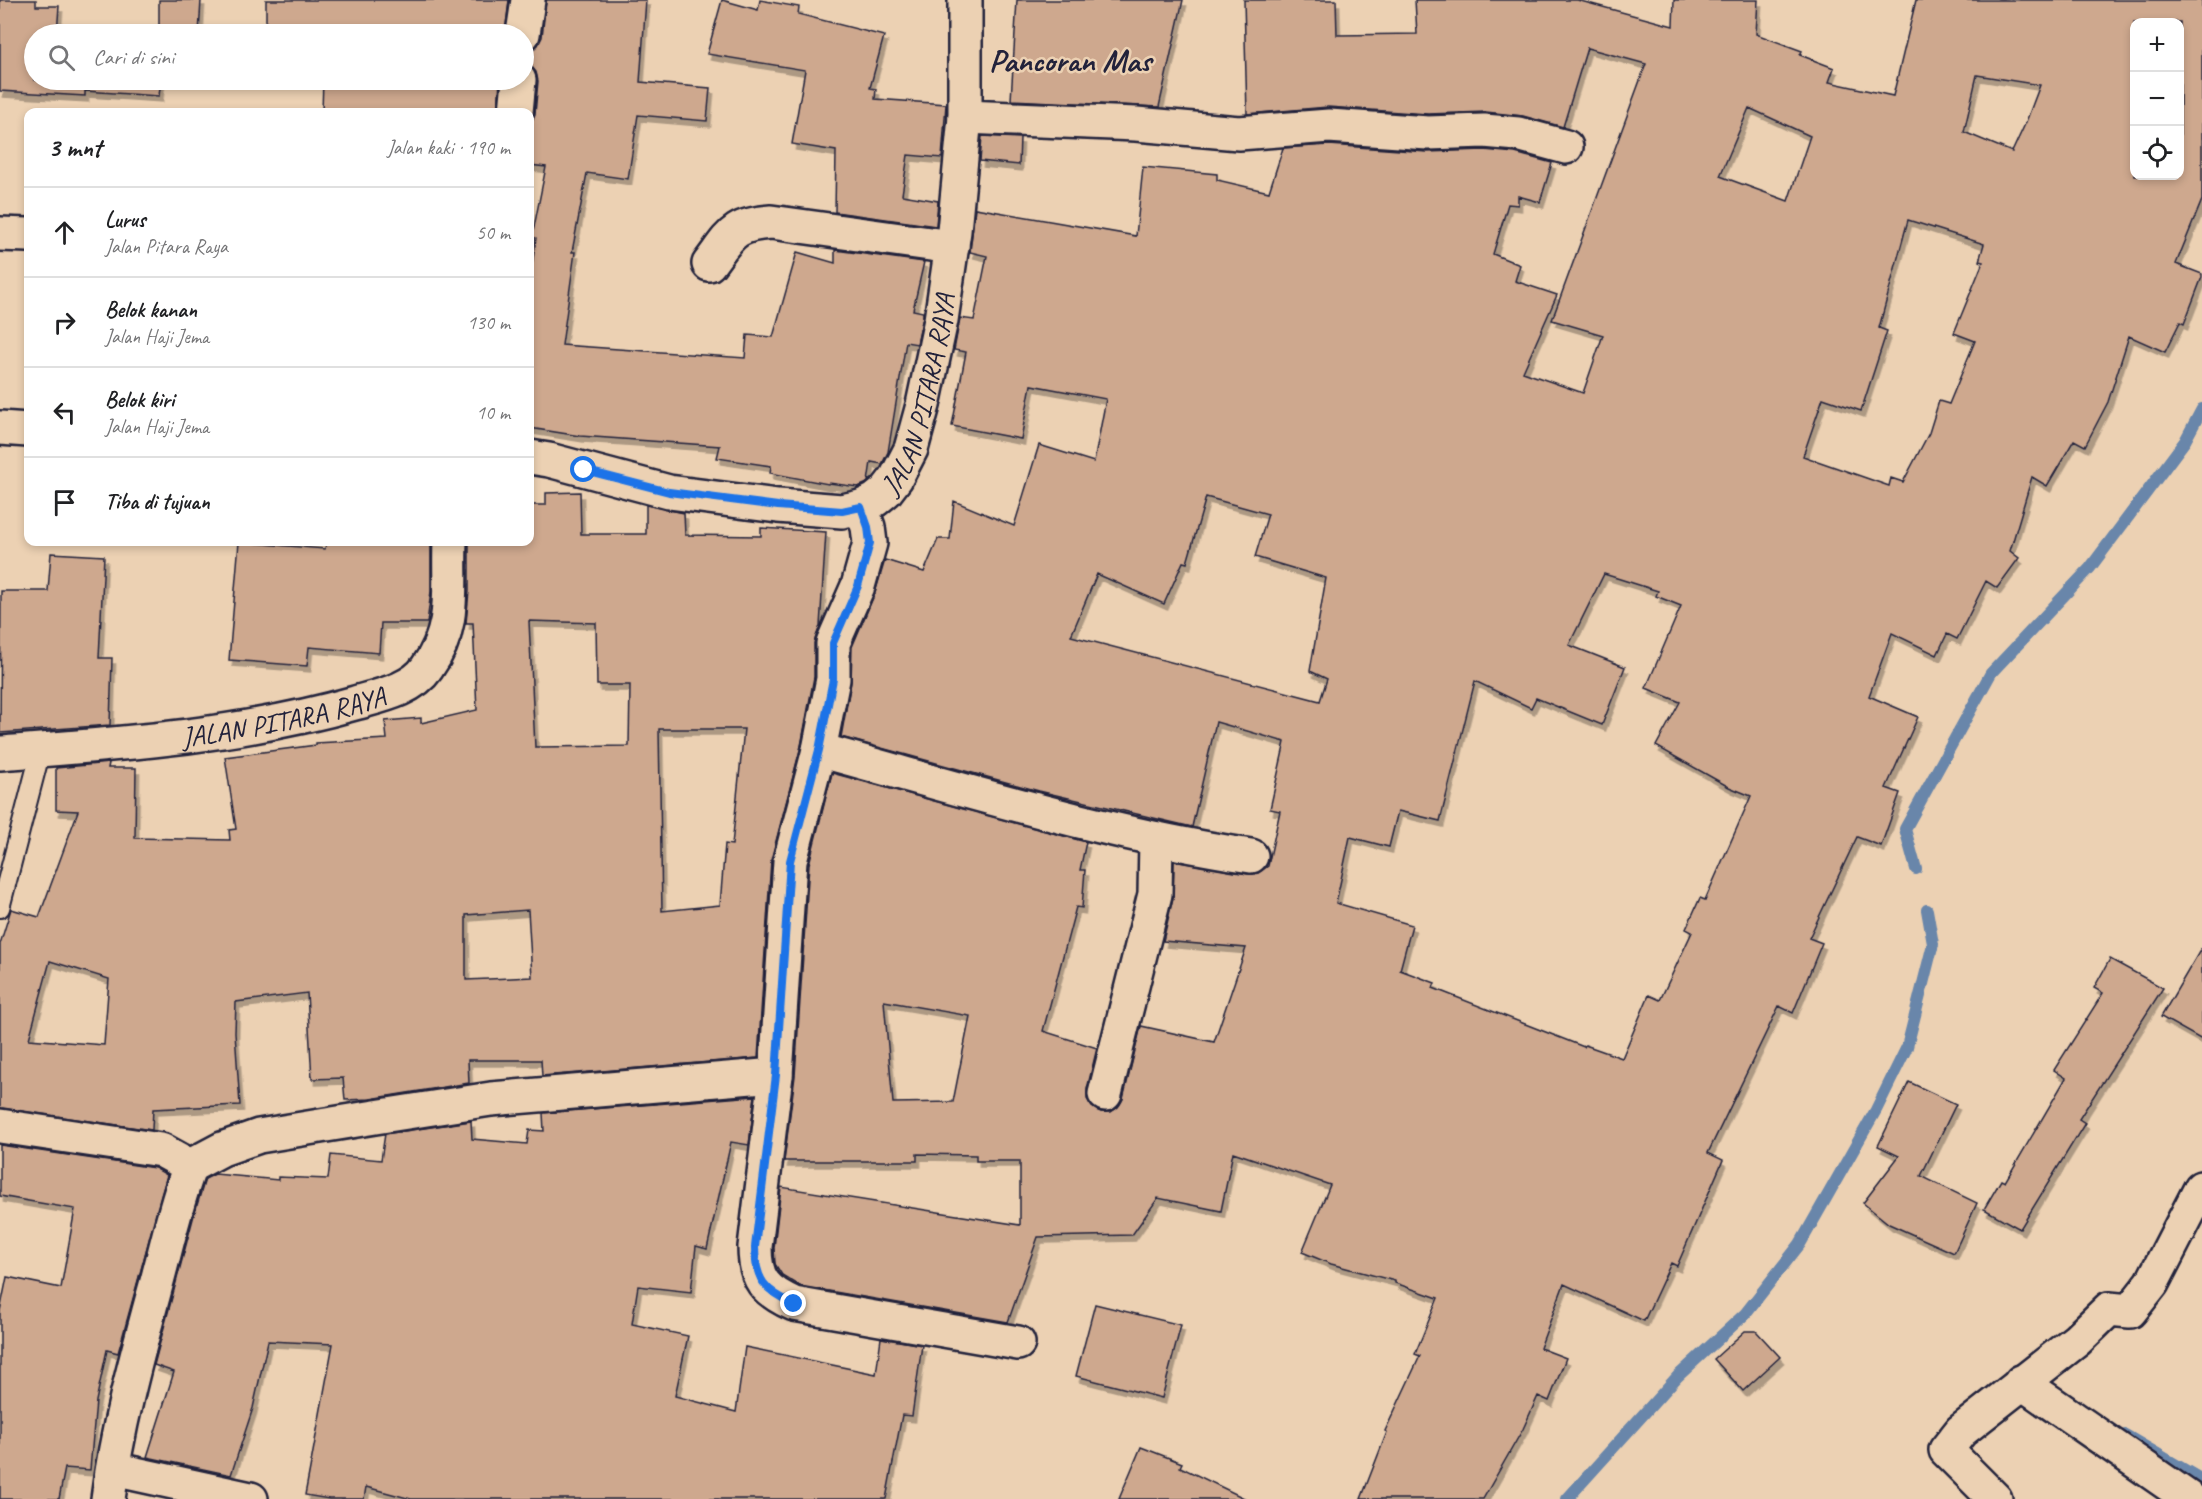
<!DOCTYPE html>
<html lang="id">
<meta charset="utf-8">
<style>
body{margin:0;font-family:Caveat,sans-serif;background:#f2f2f2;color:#202124}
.controls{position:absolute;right:18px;top:18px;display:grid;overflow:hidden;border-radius:12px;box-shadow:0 3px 9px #0003}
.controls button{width:54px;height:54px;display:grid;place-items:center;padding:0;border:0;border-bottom:2px solid #e0e0e0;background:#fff;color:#202124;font:30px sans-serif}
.stop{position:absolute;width:18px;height:18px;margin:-14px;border:4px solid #1a73e8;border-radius:50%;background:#fff}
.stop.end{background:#1a73e8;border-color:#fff;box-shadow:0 2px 6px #0008}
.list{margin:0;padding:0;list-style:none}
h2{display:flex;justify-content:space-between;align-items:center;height:78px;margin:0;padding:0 24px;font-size:26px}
h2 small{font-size:20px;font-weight:400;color:#757577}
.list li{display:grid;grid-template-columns:39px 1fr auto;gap:18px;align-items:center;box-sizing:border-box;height:90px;padding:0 24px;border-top:2px solid #e0e0e0}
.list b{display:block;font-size:22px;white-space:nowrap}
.list p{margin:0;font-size:20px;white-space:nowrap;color:#757577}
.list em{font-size:20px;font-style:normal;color:#757577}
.icon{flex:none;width:33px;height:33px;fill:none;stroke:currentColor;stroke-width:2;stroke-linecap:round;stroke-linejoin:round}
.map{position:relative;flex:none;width:2202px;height:1499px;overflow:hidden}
.search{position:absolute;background:#fff;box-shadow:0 3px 9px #0003;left:24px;top:24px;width:510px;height:66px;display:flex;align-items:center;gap:15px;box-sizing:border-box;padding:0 21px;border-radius:33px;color:#757577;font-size:22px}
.panel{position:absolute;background:#fff;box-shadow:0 3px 9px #0003;left:24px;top:108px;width:510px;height:438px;border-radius:12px}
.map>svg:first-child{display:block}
</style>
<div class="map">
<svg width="2202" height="1499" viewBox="0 0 2202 1499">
<defs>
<filter id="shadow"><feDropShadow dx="3.5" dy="6" stdDeviation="0" flood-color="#0004"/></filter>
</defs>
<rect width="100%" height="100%" fill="#ecd1b3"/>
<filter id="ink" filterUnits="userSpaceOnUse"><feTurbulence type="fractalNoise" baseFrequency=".0167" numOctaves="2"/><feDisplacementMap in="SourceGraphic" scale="12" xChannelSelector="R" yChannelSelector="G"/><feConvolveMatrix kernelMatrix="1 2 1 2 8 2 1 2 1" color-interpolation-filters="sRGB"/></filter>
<g filter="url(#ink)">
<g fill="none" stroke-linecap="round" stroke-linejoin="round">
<!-- stream -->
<g stroke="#6986aa" stroke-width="12">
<polyline points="1916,869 1905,829 1991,673 2090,568 2185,441 2202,409"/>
<polyline points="2125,1435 2202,1480"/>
<polyline points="1567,1499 1678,1376 1745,1314 1800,1244 1876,1110 1907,1047 1933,944 1927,910"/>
</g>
</g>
<!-- building -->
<g fill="#cea88e" stroke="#22223b" stroke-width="1.5" fill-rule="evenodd" filter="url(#shadow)">
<polygon points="0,0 36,0 36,6 59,6 57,34 34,34 34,80 161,80 159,96 85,91 85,96 0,91"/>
<polygon points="159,0 201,0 199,34 159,34"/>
<polygon points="266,0 509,0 505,34 266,34"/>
<polygon points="546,0 646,0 640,82 710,88 707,121 638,115 628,179 587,173 572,252 575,252 562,345 745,358 747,335 773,337 797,252 835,263 835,250 924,262 913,310 923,312 923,317 917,344 906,342 888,452 882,464 871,462 868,482 865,484 858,487 829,483 828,484 770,473 771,466 717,458 720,446 580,436 530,428 530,280 536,238 532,237 546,167 530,165 530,124 535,114 538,81 536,72 530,65 524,62 524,52 530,51 538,45 542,37"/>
<polygon points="722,0 758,10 760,0 799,7 798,14 884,36 870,88 876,89 875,99 946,104 942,158 908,155 902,195 938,201 936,226 835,212 836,151 792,144 805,70 707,54"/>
<polygon points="1017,0 1183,0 1159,107 1011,100"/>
<path d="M1244,0H1336L1337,35L1417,34L1415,0H1577L1673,26L1674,0H1758L1756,34L1802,51L1800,55L1834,68L1829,82L1893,96L1916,0H2202V200L2176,264L2202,274V277L2184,324L2180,322L2165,352L2129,336L2108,402L2085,446L2074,440L2047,486L2032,477L2010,551L2019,558L1997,588L1986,581L1957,639L1947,634L1937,655L1892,633L1869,696L1918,717L1886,788L1900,793L1881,846L1857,837L1809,938L1822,943L1793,1013L1779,1006L1708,1153L1723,1160L1677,1266L1671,1263L1644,1321L1564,1284L1540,1348L1566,1358L1549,1401L1538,1396L1523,1429L1483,1499H1361L1387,1432L1385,1431L1420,1356L1415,1354L1438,1298L1395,1283V1281L1331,1264L1302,1252L1330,1185L1233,1152L1221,1211L1158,1198L1132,1235L1038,1237L1008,1322L800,1286L782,1275L775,1264L774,1248L781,1187L1020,1225V1161H976V1155L917,1154V1161H784L795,1076L809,864L832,773L1086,842L1080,870H1085L1082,908L1076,907L1043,1031L1097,1048L1087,1089V1099L1092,1107L1101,1112H1111L1118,1107L1123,1099L1141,1026L1214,1042L1246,948L1163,941L1173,898L1174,861L1248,874L1258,873L1268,866L1280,811L1270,809L1285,742L1216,722L1192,827L1039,791L841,737L851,682L852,647L875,593L885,560L924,572L938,539H950L954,501L1014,526L1039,445L1094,462L1106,399L1031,385L1021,439L952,426L966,352L954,350L960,318L974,320L987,256L970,252L975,208L1136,236L1143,167L1217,174V180L1269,192L1283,148L1329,145L1427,152L1484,150L1515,153L1552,163L1540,202L1518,196V205L1508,204L1493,254L1520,265L1515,281L1557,295L1523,372L1583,393L1603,335L1552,320L1646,64L1587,48L1563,127L1523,116L1486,112L1428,114L1328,107L1247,114ZM2134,22H2180V176H2134ZM1977,75L2040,85L2026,122L2012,152L1964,132ZM1749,108L1810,136L1788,201L1720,176ZM1908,220L1984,244L1979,261L1983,262L1954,333L1975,341L1949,404L1939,401L1929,433L1903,482L1891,478L1889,486L1803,456L1823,398L1861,411L1887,331L1879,328ZM1206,497L1268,514L1255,557L1326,578L1310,671L1327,679L1320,701L1071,636L1097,574L1164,604L1183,562L1187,563ZM1604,574L1658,591L1656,596L1681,606L1646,688L1680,702L1656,746L1729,787L1751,796L1705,900L1700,898L1686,929L1692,932L1660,1000L1649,995L1622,1058L1585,1045L1584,1047L1433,988L1435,983L1400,970L1412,925L1336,903L1350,837L1389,847L1398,811L1440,821L1475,681L1531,708L1536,698L1602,725L1625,667L1569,645ZM884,1001L970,1016L953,1102L893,1103Z"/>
<polygon points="323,80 500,80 498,112 322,112"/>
<polygon points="982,136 1020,138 1019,165 980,161"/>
<path d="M580,492L581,534H646V505L684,513L685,535L761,536V528L826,532L820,626L814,643V677L801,746L771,860L758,1058L542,1076L541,1060H468L469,1083L370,1099L345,1100L343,1078L312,1079L307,993L236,1002L235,1033L240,1105L153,1109L152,1130L0,1108V944L11,909L39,917L78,811L56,810V768L109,763L108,768H136L135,838L230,840L229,830L236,829L225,757L316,745V743L387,739L385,721L421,718V723L477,710L473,623H466L469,591V542H530V505H546V493ZM529,621L596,623L597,685H630L629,746L535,747ZM659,729H744L732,845L725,844L720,905L662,911ZM528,910L532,977L466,980V915ZM50,961L109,979L104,1045L29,1039Z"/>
<polygon points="239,542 325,549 326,542 431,542 431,591 427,623 381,623 379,653 309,647 307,666 229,660"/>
<polygon points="51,553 104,556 99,658 112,658 110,725 0,733 1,591 48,591"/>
<polygon points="2202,947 2202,1040 2161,1017"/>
<polygon points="2110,959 2163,988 2079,1119 2085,1123 2020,1229 1984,1209 2001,1180 2005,1182 2066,1078 2054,1070 2103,993 2094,988"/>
<polygon points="1909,1082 1956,1104 1921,1176 1977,1203 1954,1253 1889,1224 1863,1203 1899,1156 1878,1146"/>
<polygon points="755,1096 749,1145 731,1142 707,1249 696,1246 691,1292 638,1286 632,1324 688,1336 675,1396 736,1412 745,1347 876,1374 881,1338 922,1345 912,1416 902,1415 886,1499 411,1499 366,1487 364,1499 329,1499 305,1495 333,1344 268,1341 253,1408 231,1475 147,1457 174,1372 154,1365 194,1215 205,1179 215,1174 278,1180 278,1177 328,1179 331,1155 381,1160 385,1134 471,1121 472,1139 527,1144 529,1130 544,1131 543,1113"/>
<polygon points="0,1145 155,1168 167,1175 118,1353 107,1350 96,1401 90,1470 65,1468 59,1499 0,1499 0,1311 7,1277 61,1288 75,1209 0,1196"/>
<polygon points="1095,1304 1181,1325 1162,1398 1076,1376"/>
<polygon points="1745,1331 1756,1331 1780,1357 1743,1391 1714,1359"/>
<polygon points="1141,1447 1182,1463 1180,1467 1246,1499 1119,1499"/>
</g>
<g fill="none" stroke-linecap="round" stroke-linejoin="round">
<!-- lane casing -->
<g stroke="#22223b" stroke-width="22">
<polyline id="lane" points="0,908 41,750"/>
</g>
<!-- street casing -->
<g stroke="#22223b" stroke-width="38">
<g id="street">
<polyline points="523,34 528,0"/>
<polyline points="516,112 519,80"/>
<polyline points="965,117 1136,124 1239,133 1329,126 1428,133 1484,131 1518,134 1566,147"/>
<polyline points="0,234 28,235"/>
<path d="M709,264C731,235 732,225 771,222L952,247"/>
<polyline points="0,428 28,430"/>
<path d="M861,507L868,527L870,543L858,586L833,643V679L819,750L790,861L776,1075L755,1247C755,1280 765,1291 794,1304L1018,1343"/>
<path d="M819,750C962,789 1105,834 1251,856"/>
<polyline points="1105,1094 1155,894 1156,839"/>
<polyline points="0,1126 161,1150 190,1166"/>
<polyline points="2021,1382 2190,1499"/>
<polyline points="113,1469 251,1499"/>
<path d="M108,1499C117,1427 137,1355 156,1285C167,1245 175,1205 190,1166L222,1149L259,1136L375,1117L491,1099L776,1075"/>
<polyline points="1995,1499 1946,1450 1961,1431 2077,1340 2109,1309 2130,1311 2152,1283 2201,1188"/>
</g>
</g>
<!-- secondary casing -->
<g stroke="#22223b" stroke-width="38">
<g id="secondary">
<path id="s1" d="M530,457L549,460L669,492L778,506L842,511L861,507L875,500L886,491L896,478L911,449L923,405L941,320L954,231L965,117V0"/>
<path id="s2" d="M0,753C119,744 240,736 355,703C379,696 412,690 427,668C457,627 448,588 450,542"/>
</g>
</g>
<!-- lane -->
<use href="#lane" stroke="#ecd1b3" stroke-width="18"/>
<!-- street -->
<use href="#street" stroke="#ecd1b3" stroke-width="33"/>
<!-- secondary -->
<use href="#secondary" stroke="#ecd1b3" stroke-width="33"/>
</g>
</g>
<g fill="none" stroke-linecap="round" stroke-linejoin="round" filter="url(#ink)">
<!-- route -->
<path stroke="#1a73e8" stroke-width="8" d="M584,470L669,492L778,506L842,511L861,507L868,527L870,543L858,586L833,643V679L819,750L790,861L776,1075L755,1247C755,1280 765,1291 794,1304"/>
</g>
<g text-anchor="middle" stroke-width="5" stroke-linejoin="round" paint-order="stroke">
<!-- street labels -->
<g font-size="28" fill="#22223b" stroke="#ecd1b3">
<text dy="10" stroke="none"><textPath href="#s1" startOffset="471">JALAN PITARA RAYA</textPath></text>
<text dy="10" stroke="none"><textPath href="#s2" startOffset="286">JALAN PITARA RAYA</textPath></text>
</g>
<!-- quarter labels -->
<g font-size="32" font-weight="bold" fill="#22223b" stroke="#ecd1b3">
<text x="1070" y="71">Pancoran Mas</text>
</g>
</g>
</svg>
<div class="controls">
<button>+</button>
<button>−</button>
<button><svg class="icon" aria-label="locate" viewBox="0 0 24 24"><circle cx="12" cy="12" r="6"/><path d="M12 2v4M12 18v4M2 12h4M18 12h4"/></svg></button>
</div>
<div class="stop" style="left:584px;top:470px"></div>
<div class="stop end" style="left:794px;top:1304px"></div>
<div class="search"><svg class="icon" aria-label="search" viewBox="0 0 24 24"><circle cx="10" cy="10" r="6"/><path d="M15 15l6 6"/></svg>Cari di sini</div>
<section class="panel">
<h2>3 mnt<small>Jalan kaki · 190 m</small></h2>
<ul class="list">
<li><svg class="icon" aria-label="ahead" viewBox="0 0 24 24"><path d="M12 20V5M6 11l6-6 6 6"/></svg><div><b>Lurus</b><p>Jalan Pitara Raya</p></div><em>50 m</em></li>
<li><svg class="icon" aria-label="right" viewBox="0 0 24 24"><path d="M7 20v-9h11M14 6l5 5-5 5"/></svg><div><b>Belok kanan</b><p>Jalan Haji Jema</p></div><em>130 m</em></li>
<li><svg class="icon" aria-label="left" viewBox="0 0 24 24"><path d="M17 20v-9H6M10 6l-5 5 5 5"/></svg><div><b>Belok kiri</b><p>Jalan Haji Jema</p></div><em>10 m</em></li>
<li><svg class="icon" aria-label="arrive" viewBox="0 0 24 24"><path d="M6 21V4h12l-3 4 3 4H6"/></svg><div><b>Tiba di tujuan</b></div></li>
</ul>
</section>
</div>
